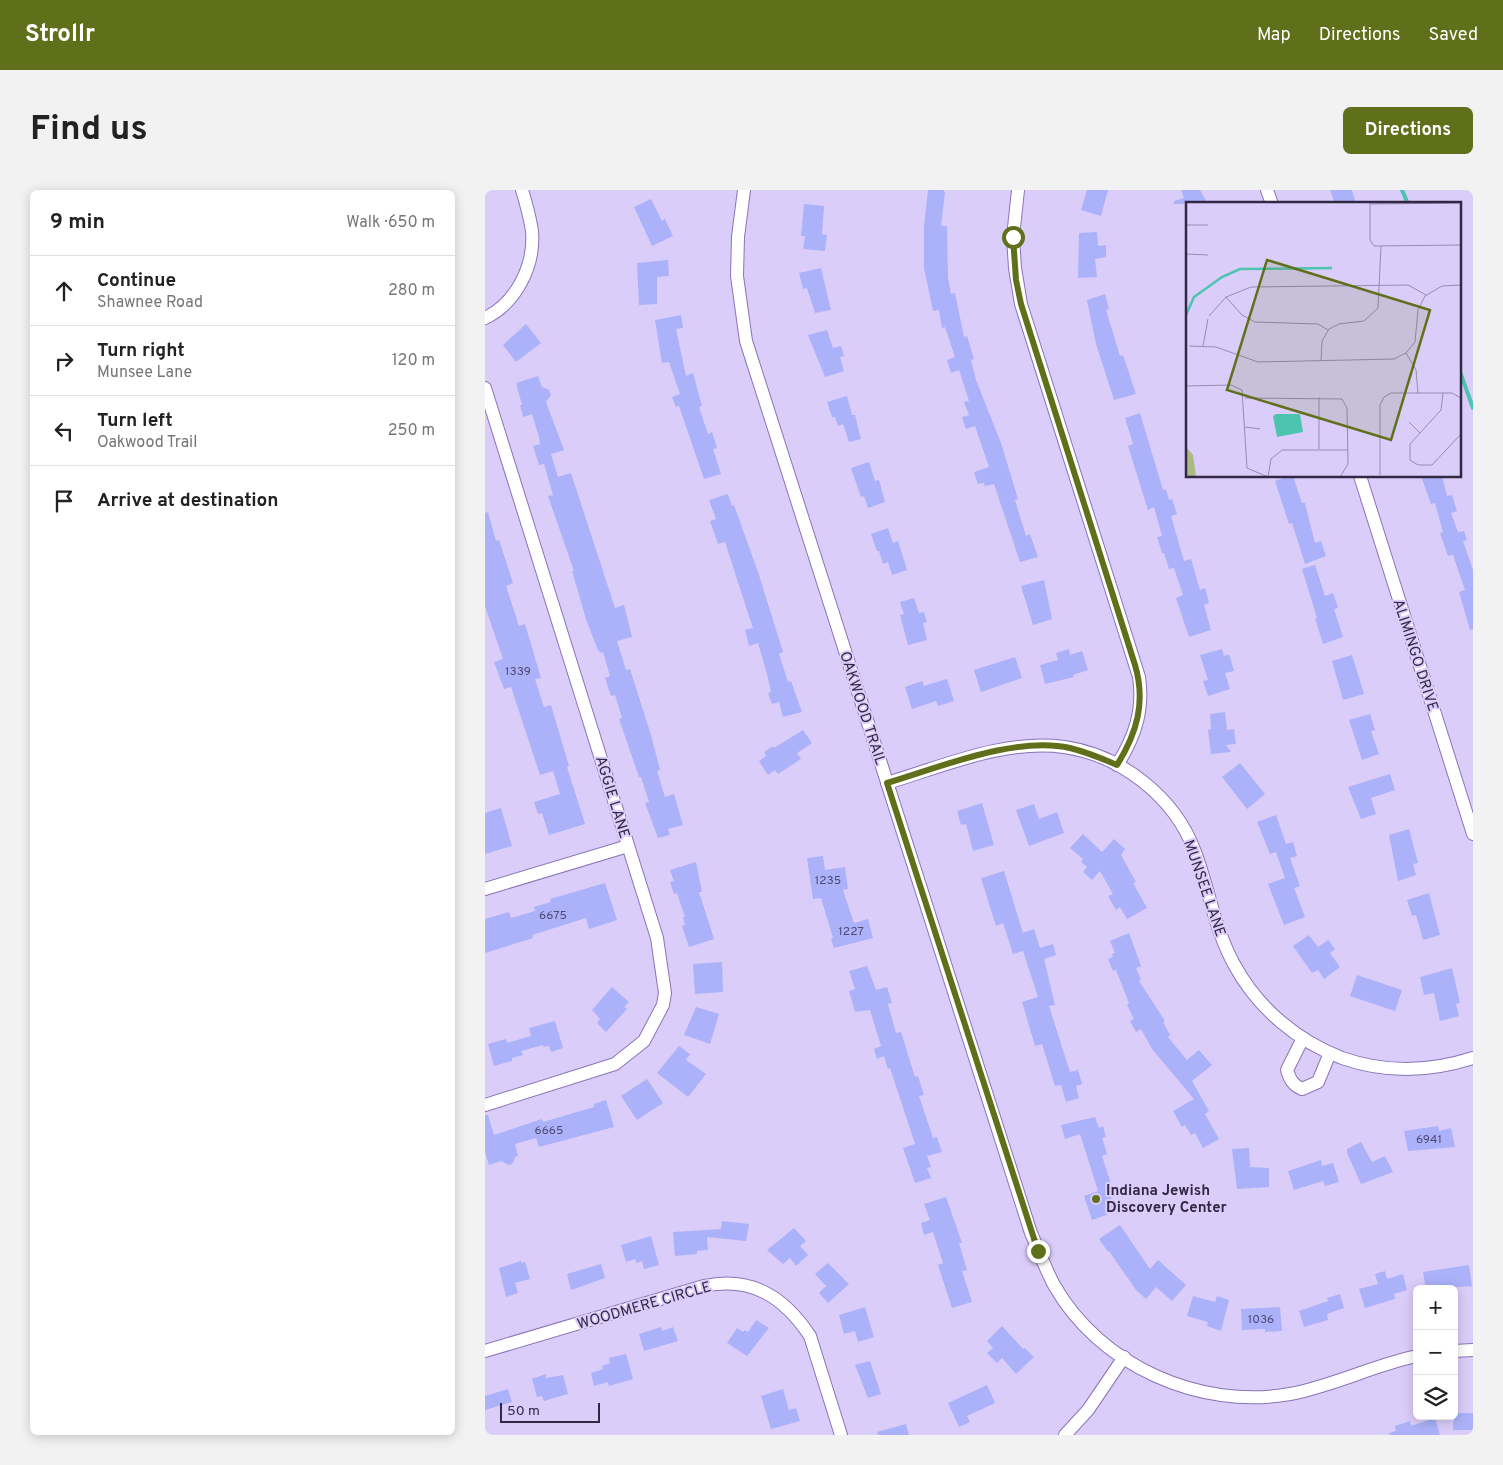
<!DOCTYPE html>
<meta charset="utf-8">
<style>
body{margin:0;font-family:Overpass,sans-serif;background:#f2f2f2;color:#222}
.controls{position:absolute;right:15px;bottom:15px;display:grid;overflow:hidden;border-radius:8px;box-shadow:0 2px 12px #0003}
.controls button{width:45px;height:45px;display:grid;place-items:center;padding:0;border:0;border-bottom:1px solid #e0e0e0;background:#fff;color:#222;font:25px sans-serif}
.scale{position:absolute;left:15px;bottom:12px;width:100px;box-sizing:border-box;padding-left:5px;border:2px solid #322844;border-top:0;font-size:14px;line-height:18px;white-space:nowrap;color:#322844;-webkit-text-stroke:4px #dbcdf9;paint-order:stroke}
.stop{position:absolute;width:15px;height:15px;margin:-11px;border:4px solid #606f1a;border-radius:50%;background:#fff}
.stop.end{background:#606f1a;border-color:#fff;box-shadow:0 1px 5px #0008}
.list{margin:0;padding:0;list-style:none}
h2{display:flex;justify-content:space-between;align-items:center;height:65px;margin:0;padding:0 20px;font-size:21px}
h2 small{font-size:16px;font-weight:400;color:#767676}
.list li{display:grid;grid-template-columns:32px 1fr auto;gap:15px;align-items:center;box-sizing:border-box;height:70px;padding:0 20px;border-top:1px solid #e0e0e0}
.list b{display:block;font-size:19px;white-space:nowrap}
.list p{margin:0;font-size:16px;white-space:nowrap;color:#767676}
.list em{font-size:16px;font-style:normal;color:#767676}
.icon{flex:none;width:28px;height:28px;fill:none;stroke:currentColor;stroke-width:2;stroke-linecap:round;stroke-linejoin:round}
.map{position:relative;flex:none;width:988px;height:1245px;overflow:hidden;border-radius:8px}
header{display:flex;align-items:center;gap:30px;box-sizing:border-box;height:70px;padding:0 25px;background:#606f1a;color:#fff}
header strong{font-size:24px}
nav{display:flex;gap:28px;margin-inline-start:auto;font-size:18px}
.intro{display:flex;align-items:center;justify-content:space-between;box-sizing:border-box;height:120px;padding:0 30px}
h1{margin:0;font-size:35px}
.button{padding:12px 22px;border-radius:8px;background:#606f1a;color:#fff;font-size:18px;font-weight:700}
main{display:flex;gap:30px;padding:0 30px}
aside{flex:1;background:#fff;border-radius:8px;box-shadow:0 2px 12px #0003}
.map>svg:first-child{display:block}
</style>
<header>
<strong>Strollr</strong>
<nav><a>Map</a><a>Directions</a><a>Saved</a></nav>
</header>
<div class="intro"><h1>Find us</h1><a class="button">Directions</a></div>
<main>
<aside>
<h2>9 min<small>Walk · 650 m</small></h2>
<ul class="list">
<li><svg class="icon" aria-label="ahead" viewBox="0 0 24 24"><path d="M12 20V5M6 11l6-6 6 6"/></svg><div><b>Continue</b><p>Shawnee Road</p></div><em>280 m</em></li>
<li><svg class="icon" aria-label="right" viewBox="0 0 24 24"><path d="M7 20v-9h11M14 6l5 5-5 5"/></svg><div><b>Turn right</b><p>Munsee Lane</p></div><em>120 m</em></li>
<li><svg class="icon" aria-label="left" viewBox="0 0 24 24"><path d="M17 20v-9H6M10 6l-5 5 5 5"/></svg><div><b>Turn left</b><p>Oakwood Trail</p></div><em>250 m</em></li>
<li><svg class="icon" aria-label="arrive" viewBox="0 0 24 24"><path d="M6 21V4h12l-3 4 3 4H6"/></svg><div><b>Arrive at destination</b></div></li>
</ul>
</aside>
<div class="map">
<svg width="988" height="1245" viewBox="0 0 988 1245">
<rect width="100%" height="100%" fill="#dbcdf9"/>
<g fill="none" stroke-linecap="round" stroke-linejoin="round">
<!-- stream -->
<g stroke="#4cc4ae" stroke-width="4">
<polyline points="917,0 923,14"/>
<polyline points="974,179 988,218"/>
</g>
</g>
<!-- building -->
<g fill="#abb2fa">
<polygon points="443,0 458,0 460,2 456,36 462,36 463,88 466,104 470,103 479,147 482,146 489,169 486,170 491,190 516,253 533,309 530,310 541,346 545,344 553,367 535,372 509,294 500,296 499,293 493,294 489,282 504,277 490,236 481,239 477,227 484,225 479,212 484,211 474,180 466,183 462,170 470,167 460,137 457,138 454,120 448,121 439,78 439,36"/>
<polygon points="602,0 623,0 616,26 596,20"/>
<polygon points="696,0 715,0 723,14 689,14 689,11 699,8"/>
<polygon points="845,0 867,0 871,14 850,14"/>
<polygon points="166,9 177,31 180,29 188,46 167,56 149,17"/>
<polygon points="319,14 339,16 337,44 342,45 340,61 318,59 320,46 316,46"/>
<polygon points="612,42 613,56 621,55 621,67 610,69 612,87 593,88 594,43"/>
<polygon points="183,70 184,86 172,87 172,114 154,115 152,73"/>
<polygon points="336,78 346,120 330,123 322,98 318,99 314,83"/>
<polygon points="620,104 624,119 621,120 635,166 638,165 651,204 629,210 611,154 602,110"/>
<polygon points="196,125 198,138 191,139 201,186 208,183 217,216 214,217 223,244 227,242 232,258 228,259 236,284 219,289 194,216 191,217 187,207 195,204 184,172 177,173 170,130"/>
<polygon points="41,134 56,153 31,172 18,155"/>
<polygon points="342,140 348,158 356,156 359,166 355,167 359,181 340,187 323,145"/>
<polygon points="53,186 57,197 64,200 66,205 61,212 79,260 66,264 73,287 86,283 130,418 139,415 147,447 132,451 141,480 145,479 166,545 175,580 172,581 180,607 189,604 198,635 183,639 185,645 173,648 160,613 164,612 156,587 154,587 134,529 137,528 130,505 126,506 120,488 125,486 118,462 115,463 112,458 101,429 87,381 89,381 63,306 68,305 59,274 54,275 48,256 55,254 54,247 47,224 38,227 35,215 37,215 31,193"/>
<polygon points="362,206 367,225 370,225 376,249 364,252 358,234 353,236 350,227 347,227 342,212"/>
<polygon points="655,223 678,300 681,299 684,310 687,309 692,324 686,326 699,371 706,369 715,400 720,398 724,413 719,415 726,440 704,447 691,408 698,405 689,378 684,379 679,363 677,363 672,347 677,346 669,317 663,320 643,256 648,254 640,228"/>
<polygon points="384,272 390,291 394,290 400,312 383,318 379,306 376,307 366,278"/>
<polygon points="804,286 808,286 817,313 820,313 830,353 836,351 841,366 820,374 807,333 804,334 790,291"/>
<polygon points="936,286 957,286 962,306 967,305 972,321 966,323 973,342 979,341 982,350 978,351 988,380 988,439 985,440 974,402 980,400 968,365 963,366 955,343 958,342 950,313 946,314"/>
<polygon points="243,304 247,316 249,315 274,385 298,462 294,464 303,492 306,491 317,522 298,527 294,512 287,514 283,503 286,502 282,484 273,453 264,456 260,440 268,438 261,417 240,352 233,354 225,331 231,329 224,310"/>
<polygon points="3,322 11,351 14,350 28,393 21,396 34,436 40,434 56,488 50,489 59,517 66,515 84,576 82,577 100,634 64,645 57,623 53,624 49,612 75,604 68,581 55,585 26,497 19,499 9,472 18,469 0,416 0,323"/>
<polygon points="403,338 408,353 413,351 422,380 407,385 403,372 398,374 394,361 392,361 386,344"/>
<polygon points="830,375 840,406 848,403 853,418 849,419 858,447 838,454 830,428 832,428 817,379"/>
<polygon points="559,390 567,429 548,435 536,396"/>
<polygon points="429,408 434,423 439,422 442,432 438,433 442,450 423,455 415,425 419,424 415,412"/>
<polygon points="584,459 585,465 597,461 603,480 588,485 589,487 560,494 555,475 573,470 571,463"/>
<polygon points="737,459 739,466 744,464 749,481 740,483 745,499 723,506 718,491 723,490 715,465"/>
<polygon points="867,465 879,504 858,510 847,471"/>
<polygon points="530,467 537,488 496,502 489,480"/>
<polygon points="462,489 469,511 453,516 451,511 427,519 420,497 437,491 439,496"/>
<polygon points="740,522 742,540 749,539 751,554 741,555 746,562 726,564 723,540 726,539 725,524"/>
<polygon points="885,524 890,540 886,541 894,564 877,570 864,530"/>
<polygon points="318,540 327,553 312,563 316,569 293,584 290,580 283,585 274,571 281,566 279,562 288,556 289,558"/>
<polygon points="755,573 780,604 762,619 737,587"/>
<polygon points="905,584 910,600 886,608 891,624 876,629 863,597"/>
<polygon points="497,613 509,655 488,661 481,634 476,635 472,621"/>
<polygon points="549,614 554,629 572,622 579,643 544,656 531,620"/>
<polygon points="16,618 27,656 0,664 0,623"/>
<polygon points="791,625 801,654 808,652 812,666 805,668 815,696 809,698 820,727 799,735 783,694 800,688 791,662 785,664 772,632"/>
<polygon points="924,639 933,673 928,674 931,685 913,691 904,645"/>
<polygon points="598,644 617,662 629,649 640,659 636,665 651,692 648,693 662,718 642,729 635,717 631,720 623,706 628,704 615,681 607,690 598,682 602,677 596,672 598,669 585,658"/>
<polygon points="338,666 340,680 360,677 363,699 358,700 369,733 383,729 388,748 349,758 346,749 348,748 336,708 328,709 322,668"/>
<polygon points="211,672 217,702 214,702 229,749 204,757 197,736 200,735 198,727 200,727 192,703 189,704 185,692 189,691 185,680"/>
<polygon points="519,681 538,743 549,739 555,758 568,754 571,765 559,769 570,815 564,816 585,882 593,880 597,894 591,896 594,908 581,912 576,895 570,896 557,854 550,856 537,812 553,807 538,761 528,764 518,733 511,736 496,688"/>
<polygon points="120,693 132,730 104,739 101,728 47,745 48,748 0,763 0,729 24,722 26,728 50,721 49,717 66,712 65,709"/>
<polygon points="944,703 955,745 938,750 931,725 927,726 922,710"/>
<polygon points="644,743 656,776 651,778 656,790 654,791 680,831 678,832 685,845 683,847 702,870 714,860 727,875 707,891 724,921 720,924 734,949 718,958 710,943 706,945 700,935 697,937 688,921 709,909 667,859 656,839 651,842 645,831 649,829 642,815 644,813 631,780 628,781 623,769 628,767 627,764 630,763 625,751"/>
<polygon points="824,745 833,757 843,750 850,759 845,763 855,777 839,789 833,780 827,783 808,756"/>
<polygon points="237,772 238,802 210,804 208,774"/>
<polygon points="382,776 391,800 402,797 407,813 403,814 411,843 416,842 430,887 433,886 439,905 434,906 448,948 452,947 457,962 442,966 446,977 442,978 446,988 430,993 418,958 430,954 405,878 403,879 399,866 392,869 389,859 396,856 385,820 370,822 364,801 370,799 364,781"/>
<polygon points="967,778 975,813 971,814 974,826 955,831 949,803 939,805 935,787"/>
<polygon points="872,785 917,800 910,821 865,806"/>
<polygon points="127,797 144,812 139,817 142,819 121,842 112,833 115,829 107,820"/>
<polygon points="211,817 234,824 225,854 199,845"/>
<polygon points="70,831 78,858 66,862 64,856 58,857 58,855 36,861 38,865 27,868 27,871 9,876 3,854 21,849 22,853 46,846 44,838"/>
<polygon points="194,856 205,864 201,870 221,884 203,907 172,883"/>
<polygon points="162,889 178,913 152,930 136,906"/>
<polygon points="121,910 129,937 54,957 51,948 30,954 33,966 30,967 28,973 24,975 16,971 4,975 0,962 0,925 3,925 9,945 57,929 58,932 109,917 109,914"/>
<polygon points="610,927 614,938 618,936 621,947 617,948 622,964 617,966 630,1006 626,1007 629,1019 625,1020 627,1023 607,1030 599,1006 613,1001 595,944 580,949 576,935"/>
<polygon points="953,936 954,941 966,938 970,957 923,961 919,941"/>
<polygon points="876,952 887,972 900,966 908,982 876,994 862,963 862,959"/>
<polygon points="764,958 765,977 784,978 784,997 752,999 747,959"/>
<polygon points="836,970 837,976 848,973 854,992 840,996 838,991 809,1000 803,981"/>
<polygon points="461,1007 477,1053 474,1053 482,1080 477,1081 487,1112 467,1118 453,1075 458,1073 448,1042 439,1045 436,1033 445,1030 439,1014"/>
<polygon points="237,1031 264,1034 261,1051 222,1047 223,1060 212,1061 212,1064 190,1066 188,1042 236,1039"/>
<polygon points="635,1035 665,1079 673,1070 701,1095 687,1111 671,1097 661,1109 651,1100 624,1061 623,1062 614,1049"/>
<polygon points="309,1038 321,1051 315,1056 323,1065 311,1076 305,1068 298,1074 282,1060"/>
<polygon points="166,1046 174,1075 159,1079 157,1071 151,1073 150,1069 141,1072 136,1055"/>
<polygon points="36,1071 37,1073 40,1072 45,1089 30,1093 33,1103 21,1107 14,1078"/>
<polygon points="343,1073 364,1094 343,1113 334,1103 341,1096 330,1084"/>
<polygon points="116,1074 120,1088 86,1100 82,1084"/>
<polygon points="984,1075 987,1096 941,1099 938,1082"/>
<polygon points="900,1081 902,1089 918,1084 922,1100 909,1104 910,1109 880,1118 874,1099 893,1094 890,1084"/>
<polygon points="855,1104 859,1118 842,1124 843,1130 819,1137 814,1121 843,1111 842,1108"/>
<polygon points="708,1106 730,1112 732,1106 744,1110 736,1141 722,1136 723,1132 702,1126"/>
<polygon points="380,1117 389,1147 373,1152 370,1141 359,1144 354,1125"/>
<polygon points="795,1117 797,1141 780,1142 780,1139 757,1140 756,1119"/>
<polygon points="271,1130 284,1138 262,1166 242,1153 252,1138 258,1142 260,1140 263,1142"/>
<polygon points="517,1136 538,1159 540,1158 549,1167 531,1184 517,1168 512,1173 502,1163 508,1158 502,1151"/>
<polygon points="176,1137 177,1141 188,1137 193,1151 159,1161 154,1144"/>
<polygon points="141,1164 148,1189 124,1196 123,1192 109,1196 106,1183 118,1179 117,1176 125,1173 124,1168"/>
<polygon points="385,1171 396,1204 383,1208 370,1175"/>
<polygon points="61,1184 61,1188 78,1185 83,1204 59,1211 57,1206 52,1207 47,1189"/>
<polygon points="502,1195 510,1213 482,1226 485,1232 474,1237 463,1213"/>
<polygon points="23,1199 27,1212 0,1220 0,1206"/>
<polygon points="298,1199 304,1220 311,1218 315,1231 286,1239 276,1206"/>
<polygon points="969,1223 988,1223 988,1240 968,1240"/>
<polygon points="950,1228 955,1245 905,1245 904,1243 911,1241 910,1236 925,1231 926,1236"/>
<polygon points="421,1234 424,1245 393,1245 392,1242"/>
</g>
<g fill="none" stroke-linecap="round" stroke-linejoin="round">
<!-- street casing -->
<g stroke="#8b74b7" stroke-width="14">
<g id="street">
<path d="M259,0L253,47L252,86L261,151L546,1043C554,1061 560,1078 569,1095C615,1176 715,1220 805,1204C848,1196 889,1175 932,1166"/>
<path d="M533,0L528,47L530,78L536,114L654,487C659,520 650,547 632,575"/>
<polyline points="782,0 787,14"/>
<path d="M0,128C31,113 50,76 47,41C45,28 41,13 37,0"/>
<polyline points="0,198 172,748 180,803 178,815 159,851 130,874 0,915"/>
<polyline points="875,286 988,644"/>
<path d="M402,593C459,576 519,549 579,557C636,565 690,607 710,662C724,699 730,741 750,776C773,818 812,851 857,868C900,883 945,882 988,868"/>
<polyline points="0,699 143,656"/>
<path d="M818,848L802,880C805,890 808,895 817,899L833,892L845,863"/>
<path d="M0,1161L219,1096C267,1086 299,1107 325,1146L356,1245"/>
<polyline points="969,1161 988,1160"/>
<polyline points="580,1245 603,1220 639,1167"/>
</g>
</g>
<!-- street -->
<use href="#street" stroke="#fff" stroke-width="12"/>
</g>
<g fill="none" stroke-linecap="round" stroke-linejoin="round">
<!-- route -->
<path stroke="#606f1a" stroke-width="6" d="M528,47L531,90L536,114L650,475C661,512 652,543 632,575C616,568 601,562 585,558C529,546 456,577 402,593L553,1061"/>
</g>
<!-- markers -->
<circle fill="#606f1a" stroke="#dbcdf9" stroke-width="2" cx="611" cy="1009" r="5"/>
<g text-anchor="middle" stroke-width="4" stroke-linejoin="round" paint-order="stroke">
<!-- number labels -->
<g font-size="12" fill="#504a72">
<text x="33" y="485">1339</text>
<text x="343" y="694">1235</text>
<text x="68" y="729">6675</text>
<text x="366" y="745">1227</text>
<text x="64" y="944">6665</text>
<text x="944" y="953">6941</text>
<text x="776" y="1133">1036</text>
</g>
<!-- street labels -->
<g font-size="15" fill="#322844" stroke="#dbcdf9">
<text transform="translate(931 465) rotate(72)" y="5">ALIMINGO DRIVE</text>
<text transform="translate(378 518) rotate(72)" y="5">OAKWOOD TRAIL</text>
<text transform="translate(128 607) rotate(73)" y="5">AGGIE LANE</text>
<text transform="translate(720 698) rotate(71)" y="5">MUNSEE LANE</text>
<text transform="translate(159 1115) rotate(-16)" y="5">WOODMERE CIRCLE</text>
</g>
<!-- poi labels -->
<g font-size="15" font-weight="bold" fill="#322844" stroke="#dbcdf9" text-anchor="start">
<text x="621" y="1005">Indiana Jewish<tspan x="621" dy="17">Discovery Center</tspan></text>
</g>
</g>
<!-- overview -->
<g transform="translate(701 12)">
<rect width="275" height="275" fill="#dbcdf9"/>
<path d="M0,245L7,253L10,275H0Z" fill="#acb982"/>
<path d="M90,212H114L117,230L91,235L87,214Z" fill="#4cc4ae"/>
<path fill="none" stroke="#4cc4ae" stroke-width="2.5" d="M0,113L8,95L36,75L54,67L146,66"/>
<path fill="none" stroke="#978bb1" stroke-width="1" d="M184,0V38L188,44L275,43M184,2L275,1M0,23H22M0,52L22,53M40,95L56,113L69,120L132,122L142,128M23,114L40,95L65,85L222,83L240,93M3,144L30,145L72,160L208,157L220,151L229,140L232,108L239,94L256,84L275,83M17,144L22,117M220,151L230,168L232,191M135,159L136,139L143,127L153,122L178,119L192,106L195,44M0,184L45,183L56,188L61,266M257,191L255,208L224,242V258L232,263H246L275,232M59,196L156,197L161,206L162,262L154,275M223,220L234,231M59,225L74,227M133,247V195M61,266L82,275M194,273V203L198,195L205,191H266L275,196M82,275L85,257L96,248H162"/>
<path fill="#606f1a" fill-opacity="0.15" stroke="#606f1a" stroke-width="2.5" d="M81,58L244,108L205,238L41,188Z"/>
<rect width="275" height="275" fill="none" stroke="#322844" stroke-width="2.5"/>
</g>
</svg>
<div class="controls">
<button>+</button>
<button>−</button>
<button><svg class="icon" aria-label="layers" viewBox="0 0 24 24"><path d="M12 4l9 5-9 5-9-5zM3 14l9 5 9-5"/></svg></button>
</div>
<div class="scale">50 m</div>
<div class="stop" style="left:528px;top:47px"></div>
<div class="stop end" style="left:553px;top:1061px"></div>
</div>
</main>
